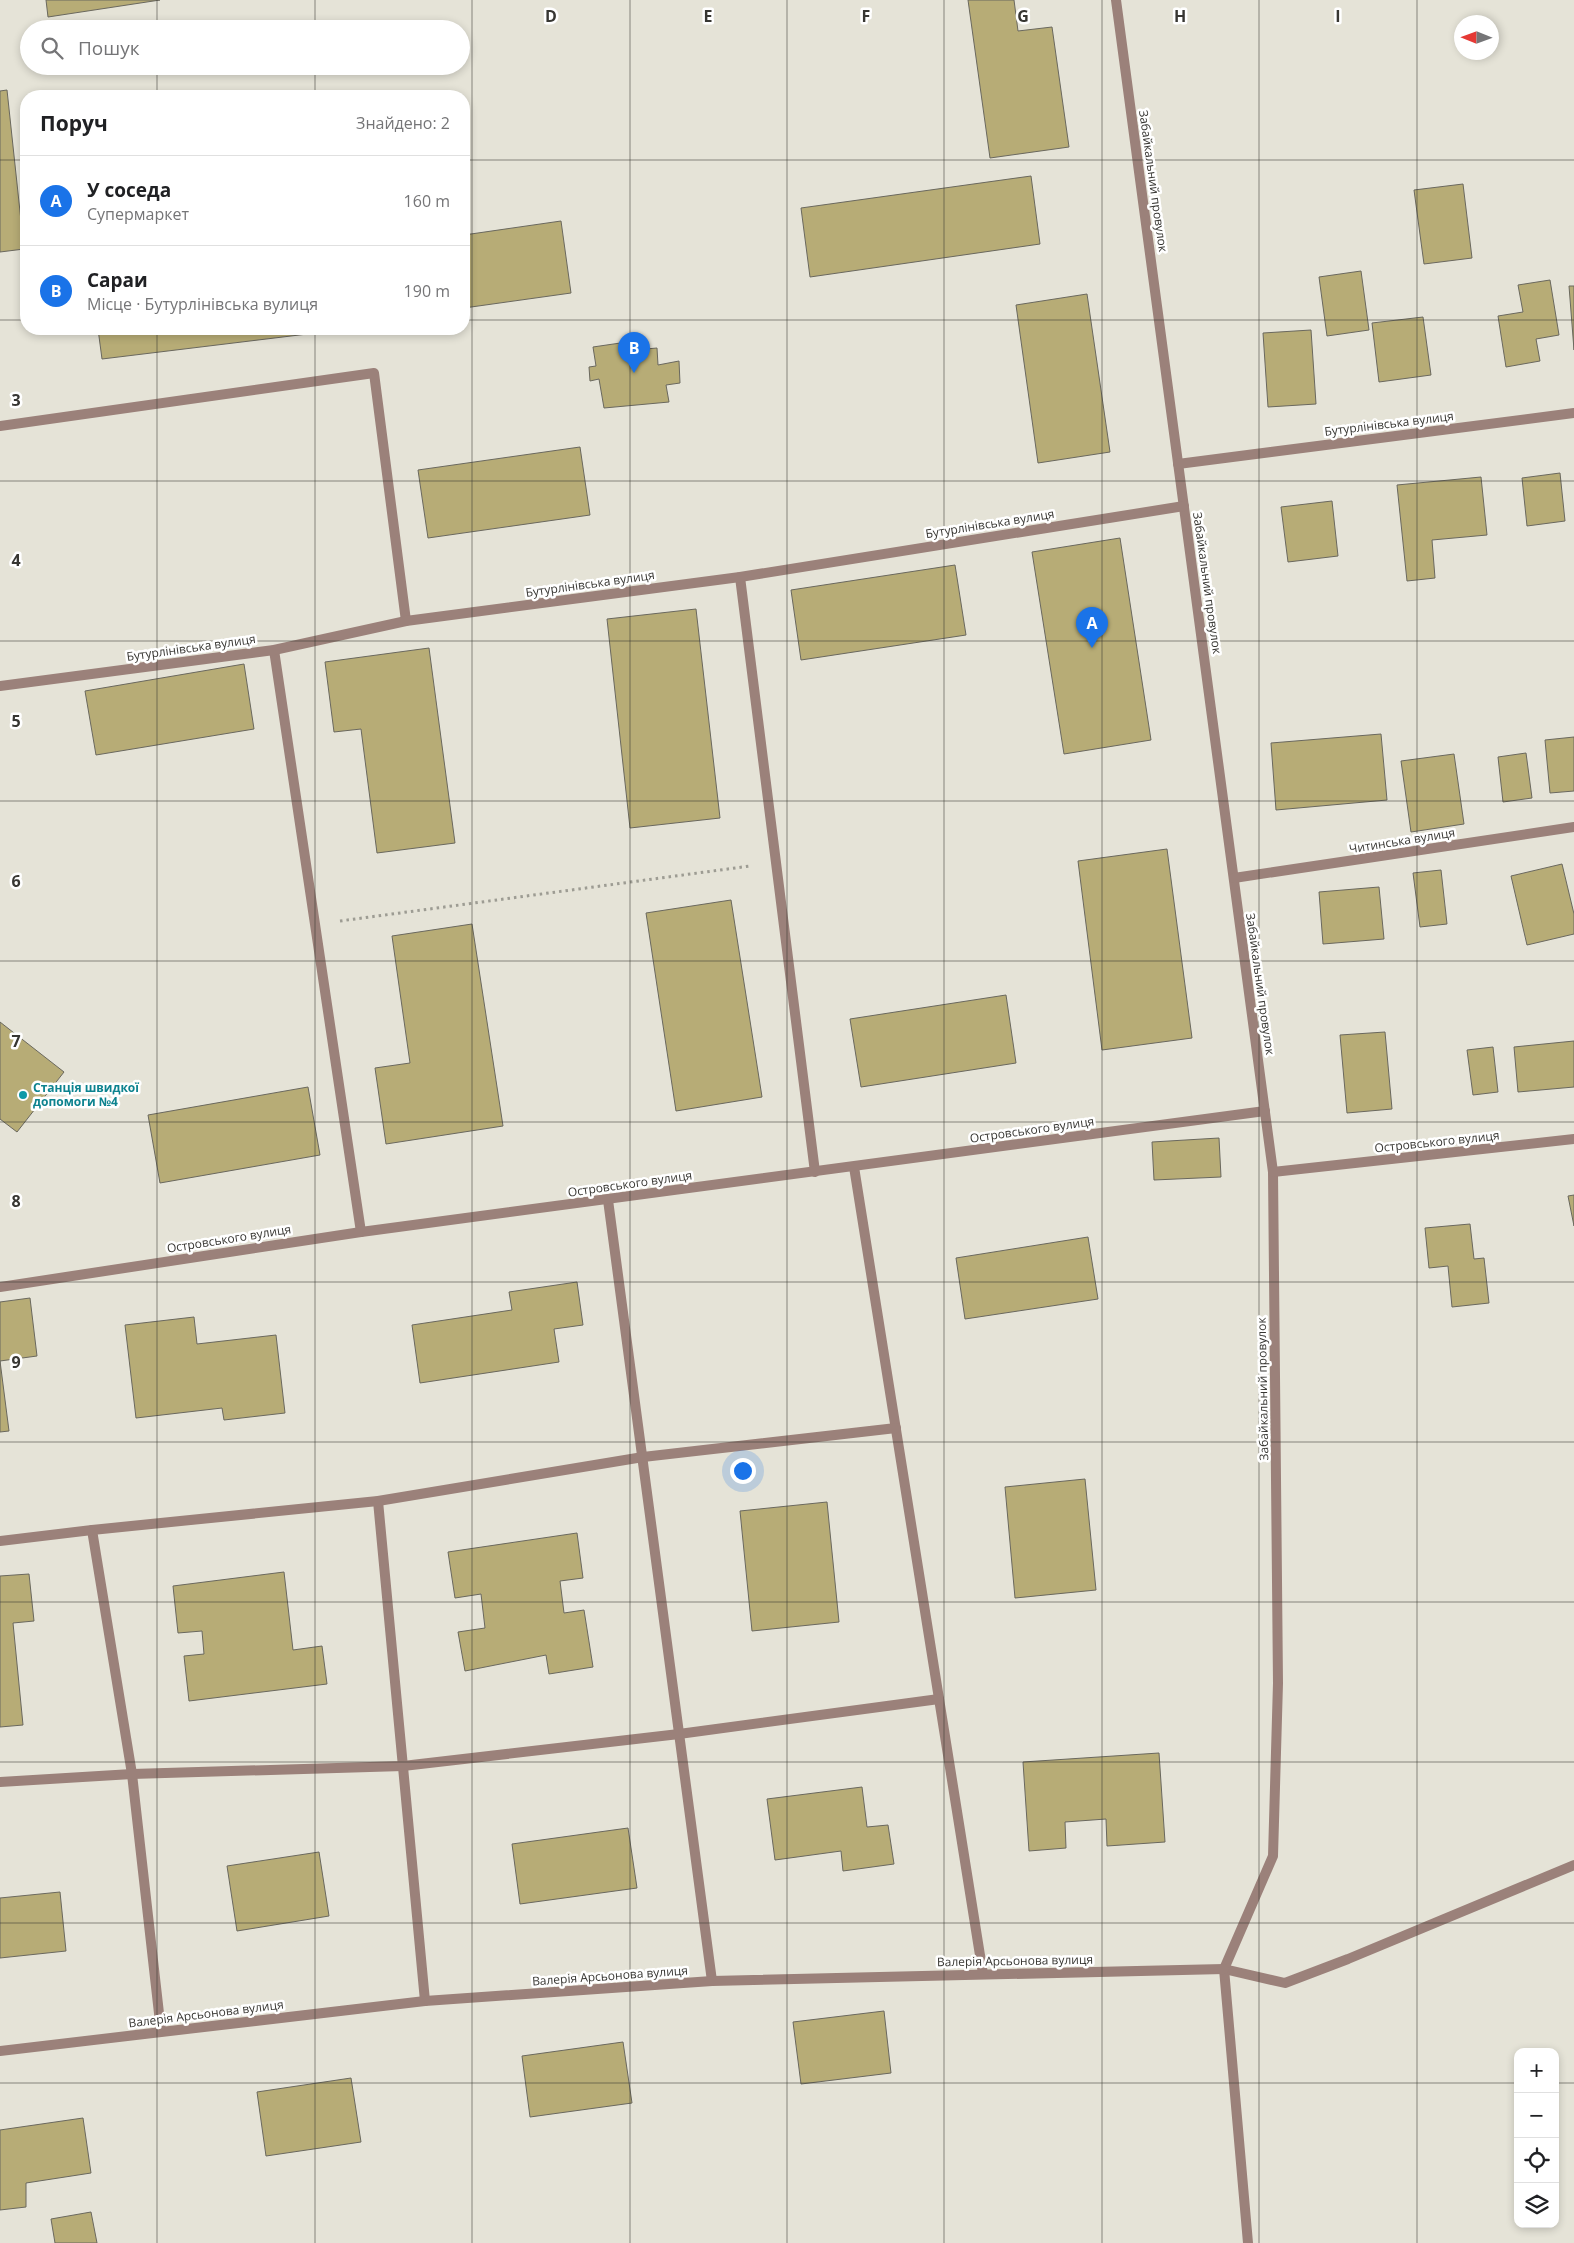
<!DOCTYPE html>
<html lang="uk">
<meta charset="utf-8">
<style>
body{margin:0;font-family:"Open Sans",sans-serif;background:#f6f6f6;color:#202124}
.controls{position:absolute;right:15px;bottom:15px;display:grid;overflow:hidden;border-radius:10px;box-shadow:0 2px 8px #0003}
.controls button{width:45px;height:45px;display:grid;place-items:center;padding:0;border:0;border-bottom:1px solid #e0e0e0;background:#fff;color:#202124;font:25px sans-serif}
.compass{position:absolute;left:1454px;top:15px;width:45px;height:45px;border-radius:50%;background:#fff;box-shadow:0 2px 8px #0003;rotate:271deg}
.you{position:absolute;left:742px;top:1470px;width:18px;height:18px;margin:-12px;border:4px solid #fff;border-radius:50%;background:#1a73e8;box-shadow:0 0 0 8px #1a73e833}
.badge{display:grid;place-items:center;width:32px;height:32px;border-radius:50%;background:#1a73e8;color:#fff;font-size:16px;font-weight:700}
.pin{position:absolute;translate:-50% -41px;filter:drop-shadow(0 1px 2px #0008)}
.pin::after{content:'';position:absolute;top:26px;width:18px;height:15px;background:inherit;clip-path:polygon(0 0,100% 0,50% 100%)}
.list{margin:0;padding:0;list-style:none}
h2{display:flex;justify-content:space-between;align-items:center;height:65px;margin:0;padding:0 20px;font-size:21px}
h2 small{font-size:16px;font-weight:400;color:#757577}
.list li{display:grid;grid-template-columns:32px 1fr auto;gap:15px;align-items:center;box-sizing:border-box;height:90px;padding:0 20px;border-top:1px solid #e0e0e0}
.list b{display:block;font-size:19px;white-space:nowrap}
.list p{margin:0;font-size:16px;white-space:nowrap;color:#757577}
.list em{font-size:16px;font-style:normal;color:#757577}
.icon{flex:none;width:28px;height:28px;fill:none;stroke:currentColor;stroke-width:2;stroke-linecap:round;stroke-linejoin:round}
.map{position:relative;flex:none;width:1574px;height:2243px;overflow:hidden}
.search{position:absolute;background:#fff;box-shadow:0 2px 8px #0003;left:20px;top:20px;width:450px;height:55px;display:flex;align-items:center;gap:12px;box-sizing:border-box;padding:0 18px;border-radius:28px;color:#757577;font-size:19px}
.panel{position:absolute;background:#fff;box-shadow:0 2px 8px #0003;left:20px;top:90px;width:450px;height:245px;border-radius:20px}
.map>svg:first-child{display:block}
</style>
<div class="map">
<svg width="1574" height="2243" viewBox="0 0 1574 2243">
<rect width="100%" height="100%" fill="#e5e3d7"/>
<!-- building -->
<g fill="#b7ac76" stroke="#6a685e">
<polygon points="46,0 160,0 48,17"/>
<polygon points="968,0 1014,0 1018,31 1052,27 1069,147 990,158"/>
<polygon points="7,90 24,249 0,252 0,91"/>
<polygon points="1031,176 1040,244 810,277 801,208"/>
<polygon points="1463,184 1472,258 1424,264 1414,190"/>
<polygon points="561,221 571,293 464,308 464,235"/>
<polygon points="1361,271 1369,330 1327,336 1319,277"/>
<polygon points="1550,280 1559,335 1536,339 1540,361 1506,367 1498,316 1523,312 1518,285"/>
<polygon points="1569,286 1574,286 1574,350"/>
<polygon points="1087,294 1110,452 1038,463 1016,305"/>
<polygon points="1423,317 1431,375 1379,382 1372,323"/>
<polygon points="98,329 332,329 332,331 102,359"/>
<polygon points="1311,330 1316,404 1268,407 1263,333"/>
<polygon points="634,341 635,350 657,348 658,365 679,361 680,383 666,385 669,402 604,408 599,379 590,381 589,367 596,366 593,347"/>
<polygon points="580,447 590,515 428,538 418,470"/>
<polygon points="1560,473 1565,521 1527,526 1522,478"/>
<polygon points="1481,477 1487,535 1432,540 1435,578 1407,581 1397,485"/>
<polygon points="1332,501 1338,556 1288,562 1281,507"/>
<polygon points="1120,538 1151,740 1064,754 1032,552"/>
<polygon points="955,565 966,635 801,660 791,590"/>
<polygon points="696,609 720,818 630,828 607,619"/>
<polygon points="429,648 455,843 377,853 361,729 334,732 325,662"/>
<polygon points="244,664 254,729 96,755 85,691"/>
<polygon points="1381,734 1387,800 1276,810 1271,743"/>
<polygon points="1574,737 1574,791 1550,793 1545,740"/>
<polygon points="1526,753 1532,798 1503,802 1498,757"/>
<polygon points="1454,754 1464,824 1411,832 1401,761"/>
<polygon points="1167,849 1192,1038 1102,1050 1078,861"/>
<polygon points="1562,864 1574,914 1574,934 1527,945 1511,876"/>
<polygon points="1441,870 1447,924 1420,927 1413,873"/>
<polygon points="1379,887 1384,939 1323,944 1319,892"/>
<polygon points="731,900 762,1097 676,1111 646,913"/>
<polygon points="472,924 503,1126 386,1144 375,1068 410,1063 392,936"/>
<polygon points="1006,995 1016,1063 861,1087 850,1019"/>
<polygon points="0,1022 64,1072 17,1132 0,1119"/>
<polygon points="1385,1032 1392,1109 1347,1113 1340,1035"/>
<polygon points="1574,1041 1574,1087 1518,1092 1514,1047"/>
<polygon points="1493,1047 1498,1092 1473,1095 1467,1050"/>
<polygon points="308,1087 320,1155 160,1183 148,1115"/>
<polygon points="1219,1138 1221,1177 1154,1180 1152,1142"/>
<polygon points="1574,1195 1574,1226 1568,1196"/>
<polygon points="1470,1224 1474,1259 1484,1258 1489,1303 1452,1307 1448,1266 1429,1268 1425,1228"/>
<polygon points="1088,1237 1098,1299 965,1319 956,1258"/>
<polygon points="577,1282 583,1325 554,1329 559,1362 420,1383 412,1325 512,1310 509,1292"/>
<polygon points="30,1298 37,1356 0,1361 9,1431 0,1432 0,1302"/>
<polygon points="194,1317 197,1344 276,1335 285,1413 224,1420 222,1408 136,1418 125,1325"/>
<polygon points="1085,1479 1096,1590 1015,1598 1005,1487"/>
<polygon points="827,1502 839,1622 752,1631 740,1511"/>
<polygon points="577,1533 583,1578 560,1581 564,1613 584,1610 593,1667 549,1674 546,1655 465,1671 458,1632 485,1628 481,1594 455,1598 448,1552"/>
<polygon points="284,1572 293,1650 322,1646 327,1684 189,1701 184,1656 204,1654 202,1631 178,1633 173,1586"/>
<polygon points="29,1574 34,1621 13,1623 23,1725 0,1727 0,1576"/>
<polygon points="1159,1753 1165,1842 1107,1846 1106,1819 1065,1822 1066,1848 1029,1851 1023,1762"/>
<polygon points="862,1787 867,1827 888,1825 894,1864 843,1871 841,1851 775,1860 767,1799"/>
<polygon points="628,1828 637,1888 520,1904 512,1844"/>
<polygon points="319,1852 329,1916 237,1931 227,1866"/>
<polygon points="60,1892 66,1951 0,1958 0,1898"/>
<polygon points="884,2011 891,2073 801,2084 793,2022"/>
<polygon points="623,2042 632,2103 530,2117 522,2056"/>
<polygon points="351,2078 361,2142 266,2156 257,2092"/>
<polygon points="83,2118 91,2173 26,2183 26,2207 0,2210 0,2130"/>
<polygon points="91,2212 97,2243 55,2243 51,2219"/>
</g>
<g fill="none" stroke-linecap="round" stroke-linejoin="round">
<!-- path -->
<polyline stroke="#9d9c93" stroke-width="3" stroke-dasharray="2.5 4" stroke-linecap="butt" points="340,921 750,866"/>
<!-- service -->
<g stroke="#9b817a" stroke-width="10">
<polyline points="0,426 374,373 406,621"/>
<polyline points="854,1167 983,1974"/>
<polyline points="608,1200 712,1981"/>
<polyline points="378,1501 425,2001"/>
<polyline points="92,1530 132,1774 161,2031"/>
<polyline points="0,1541 92,1530 378,1501 643,1457 896,1428"/>
<polyline points="0,1782 132,1774 403,1766 679,1734 939,1699"/>
<polyline points="1224,1969 1285,1983 1348,1959 1574,1865"/>
</g>
<!-- minor -->
<g stroke="#9b817a" stroke-width="10">
<polyline points="1116,0 1273,1172 1278,1683 1273,1856 1224,1969 1248,2243"/>
<polyline points="1178,464 1574,413"/>
<polyline points="740,577 815,1172"/>
<polyline points="274,650 361,1232"/>
<polyline points="0,686 274,650 406,621 740,577 1184,506"/>
<polyline points="1234,878 1574,827"/>
<polyline points="1273,1172 1574,1139"/>
<polyline points="0,1287 361,1232 1265,1111"/>
<polyline points="0,2051 425,2001 712,1981 1224,1969"/>
</g>
</g>
<!-- grid -->
<path fill="none" stroke="#373632" stroke-width="1" stroke-opacity="0.55" d="M157,0V29M315,0V29M472,0V2243M630,0V2243M787,0V2243M944,0V2243M1102,0V2243M1259,0V2243M1417,0V2243M157,66V96M315,66V96M0,160H26M464,160H1574M0,320H26M464,320H1574M157,329V2243M315,329V2243M0,481H1574M0,641H1574M0,801H1574M0,961H1574M0,1122H1574M0,1282H1574M0,1442H1574M0,1602H1574M0,1762H1574M0,1923H1574M0,2083H1518M1555,2083H1574"/>
<!-- markers -->
<circle fill="#0f9aa8" stroke="#fff" stroke-width="2" cx="23" cy="1095" r="5"/>
<g text-anchor="middle" stroke-width="5" stroke-linejoin="round" paint-order="stroke">
<!-- street labels -->
<g font-size="12" fill="#373632" stroke="#fff">
<text transform="translate(1153 181) rotate(82)" y="4">Забайкальний провулок</text>
<text transform="translate(1389 424) rotate(-7)" y="4">Бутурлінівська вулиця</text>
<text transform="translate(990 524) rotate(-9)" y="4">Бутурлінівська вулиця</text>
<text transform="translate(1207 583) rotate(82)" y="4">Забайкальний провулок</text>
<text transform="translate(590 584) rotate(-8)" y="4">Бутурлінівська вулиця</text>
<text transform="translate(191 648) rotate(-8)" y="4">Бутурлінівська вулиця</text>
<text transform="translate(1402 841) rotate(-9)" y="4">Читинська вулиця</text>
<text transform="translate(1260 984) rotate(82)" y="4">Забайкальний провулок</text>
<text transform="translate(1032 1130) rotate(-8)" y="4">Островського вулиця</text>
<text transform="translate(1437 1142) rotate(-6)" y="4">Островського вулиця</text>
<text transform="translate(630 1184) rotate(-8)" y="4">Островського вулиця</text>
<text transform="translate(229 1239) rotate(-9)" y="4">Островського вулиця</text>
<text transform="translate(1263 1389) rotate(-91)" y="4">Забайкальний провулок</text>
<text transform="translate(1015 1961) rotate(-1)" y="4">Валерія Арсьонова вулиця</text>
<text transform="translate(610 1976) rotate(-4)" y="4">Валерія Арсьонова вулиця</text>
<text transform="translate(206 2014) rotate(-7)" y="4">Валерія Арсьонова вулиця</text>
</g>
<!-- culture labels -->
<g font-size="12" font-weight="bold" fill="#0d838f" stroke="#fff" text-anchor="start">
<text x="33" y="1092">Станція швидкої<tspan x="33" dy="14">допомоги №4</tspan></text>
</g>
</g>
<g font-size="16" text-anchor="middle" font-weight="bold" fill="#373632" stroke="#fff" stroke-width="5" stroke-linejoin="round" paint-order="stroke">
<text x="551" y="22">D</text>
<text x="708" y="22">E</text>
<text x="866" y="22">F</text>
<text x="1023" y="22">G</text>
<text x="1180" y="22">H</text>
<text x="1338" y="22">I</text>
<text x="16" y="406">3</text>
<text x="16" y="566">4</text>
<text x="16" y="727">5</text>
<text x="16" y="887">6</text>
<text x="16" y="1047">7</text>
<text x="16" y="1207">8</text>
<text x="16" y="1368">9</text>
</g>
</svg>
<div class="controls">
<button>+</button>
<button>−</button>
<button><svg class="icon" aria-label="locate" viewBox="0 0 24 24"><circle cx="12" cy="12" r="6"/><path d="M12 2v4M12 18v4M2 12h4M18 12h4"/></svg></button>
<button><svg class="icon" aria-label="layers" viewBox="0 0 24 24"><path d="M12 4l9 5-9 5-9-5zM3 14l9 5 9-5"/></svg></button>
</div>
<svg class="compass" viewBox="-18 -18 36 36"><path d="M0-13l5 13h-10z" fill="#e53935"/><path d="M0 13l5-13h-10z" fill="#757577"/></svg>
<div class="you"></div>
<div class="pin badge" style="left:1092px;top:648px">A</div>
<div class="pin badge" style="left:634px;top:373px">B</div>
<div class="search"><svg class="icon" aria-label="search" viewBox="0 0 24 24"><circle cx="10" cy="10" r="6"/><path d="M15 15l6 6"/></svg>Пошук</div>
<section class="panel">
<h2>Поруч<small>Знайдено: 2</small></h2>
<ul class="list">
<li><span class="badge">A</span><div><b>У соседа</b><p>Супермаркет</p></div><em>160 m</em></li>
<li><span class="badge">B</span><div><b>Сараи</b><p>Місце · Бутурлінівська вулиця</p></div><em>190 m</em></li>
</ul>
</section>
</div>
